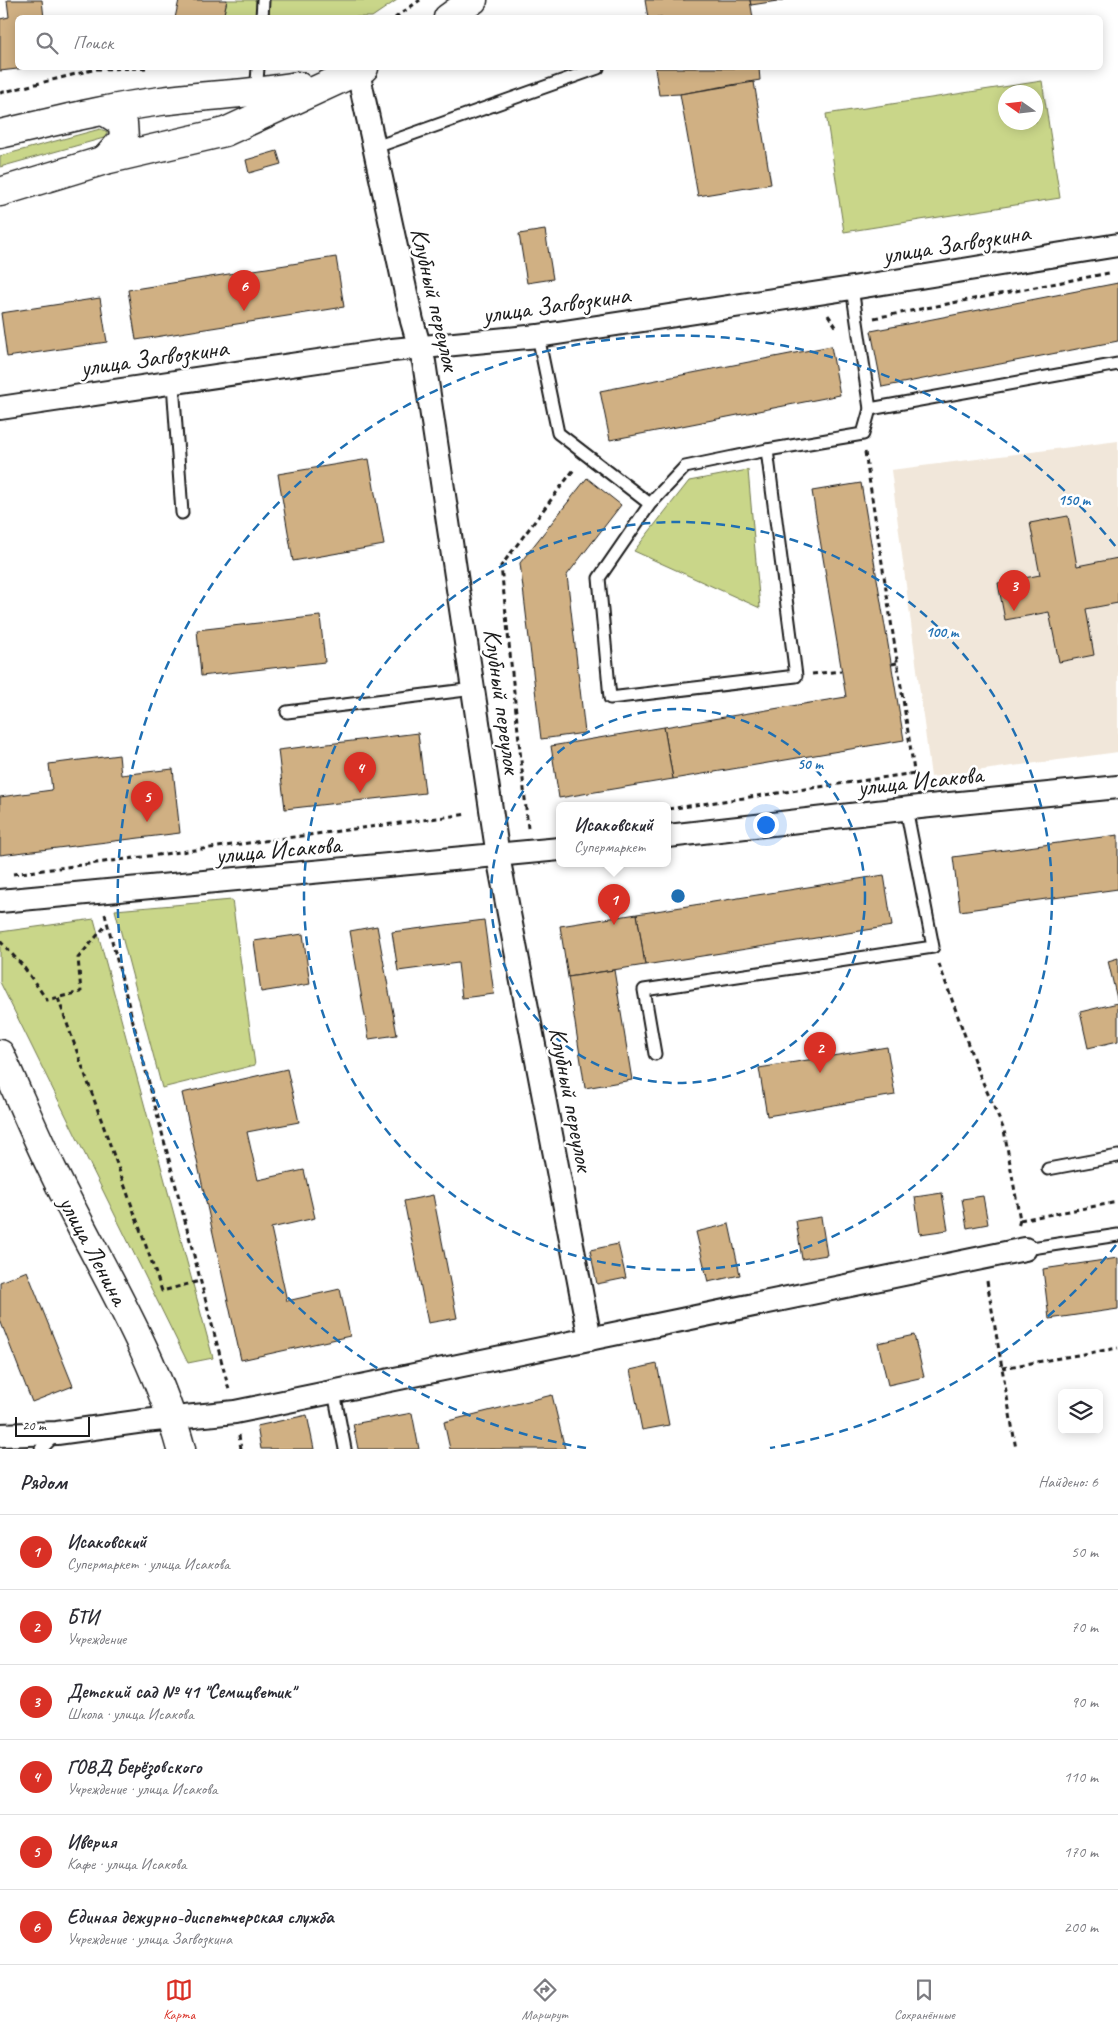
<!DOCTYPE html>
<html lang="ru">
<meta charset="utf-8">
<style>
body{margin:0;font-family:Caveat,sans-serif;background:#f7f7f7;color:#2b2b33}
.controls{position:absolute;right:15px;bottom:15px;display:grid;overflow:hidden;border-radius:8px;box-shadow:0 2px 12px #0003}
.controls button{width:45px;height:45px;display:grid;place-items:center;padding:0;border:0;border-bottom:1px solid #e1e1e2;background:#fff;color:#2b2b33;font:25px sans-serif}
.compass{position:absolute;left:998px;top:85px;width:45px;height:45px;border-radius:50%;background:#fff;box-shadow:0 2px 12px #0003;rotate:284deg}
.scale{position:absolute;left:15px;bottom:12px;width:75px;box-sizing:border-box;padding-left:5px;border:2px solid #1c1c1c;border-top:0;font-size:14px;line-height:18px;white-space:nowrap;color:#1c1c1c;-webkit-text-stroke:4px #fff;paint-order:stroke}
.you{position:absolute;left:765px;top:824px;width:18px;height:18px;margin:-12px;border:4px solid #fff;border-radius:50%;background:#1a73e8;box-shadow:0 0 0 8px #1a73e833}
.badge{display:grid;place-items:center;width:32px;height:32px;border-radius:50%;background:#d93025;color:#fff;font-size:16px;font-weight:700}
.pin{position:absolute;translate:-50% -41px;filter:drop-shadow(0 1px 2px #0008)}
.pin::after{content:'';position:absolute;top:26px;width:18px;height:15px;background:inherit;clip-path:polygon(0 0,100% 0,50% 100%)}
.popup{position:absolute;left:556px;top:802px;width:115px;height:65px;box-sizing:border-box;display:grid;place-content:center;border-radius:8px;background:#fff;filter:drop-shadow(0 1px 4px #0005);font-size:16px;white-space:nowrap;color:#7c7c81}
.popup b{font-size:19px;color:#2b2b33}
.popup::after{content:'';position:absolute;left:50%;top:100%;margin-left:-10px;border:10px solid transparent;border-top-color:#fff}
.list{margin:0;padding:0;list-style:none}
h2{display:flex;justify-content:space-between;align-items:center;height:65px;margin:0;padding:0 20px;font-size:21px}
h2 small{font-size:16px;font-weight:400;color:#7c7c81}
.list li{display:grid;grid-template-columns:32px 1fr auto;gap:15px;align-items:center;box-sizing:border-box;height:75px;padding:0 20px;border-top:1px solid #e1e1e2}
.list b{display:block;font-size:19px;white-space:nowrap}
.list p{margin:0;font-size:16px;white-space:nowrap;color:#7c7c81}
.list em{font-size:16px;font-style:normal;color:#7c7c81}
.icon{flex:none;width:28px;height:28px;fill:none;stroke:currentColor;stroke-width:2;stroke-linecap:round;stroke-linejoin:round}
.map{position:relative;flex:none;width:1118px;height:1449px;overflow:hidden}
.search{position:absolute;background:#fff;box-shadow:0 2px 12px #0003;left:15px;right:15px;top:15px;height:55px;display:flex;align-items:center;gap:12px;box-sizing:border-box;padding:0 18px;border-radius:8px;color:#7c7c81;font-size:19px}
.sheet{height:515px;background:#fff}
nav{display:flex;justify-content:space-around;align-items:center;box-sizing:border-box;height:70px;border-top:1px solid #e1e1e2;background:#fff;font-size:14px;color:#7c7c81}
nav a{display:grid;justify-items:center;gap:2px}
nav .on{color:#d93025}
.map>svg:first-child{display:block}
</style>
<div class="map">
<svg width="1118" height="1449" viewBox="0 0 1118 1449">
<rect width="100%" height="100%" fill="#fff"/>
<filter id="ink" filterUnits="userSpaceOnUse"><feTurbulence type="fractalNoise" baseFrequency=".02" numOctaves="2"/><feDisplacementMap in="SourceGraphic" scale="10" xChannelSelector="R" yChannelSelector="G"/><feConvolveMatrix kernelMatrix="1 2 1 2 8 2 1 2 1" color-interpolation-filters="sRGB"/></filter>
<g filter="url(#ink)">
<!-- built -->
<polygon fill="#f1e7da" points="1118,441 1118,752 931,777 891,470"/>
<!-- green -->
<g fill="#c9d689" stroke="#727952" fill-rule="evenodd">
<polygon points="227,0 397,0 372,17 223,18"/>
<path d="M1042,81L1060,198L844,232L826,114ZM1006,92H1036V122H1006Z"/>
<polygon points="100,129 108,132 104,138 0,167 0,156"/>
<polygon points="748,470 760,608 634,551 689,481"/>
<polygon points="232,900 255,1065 162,1088 115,910"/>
<polygon points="94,919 213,1358 188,1363 0,982 0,932"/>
</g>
<!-- building -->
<g fill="#d0b083" stroke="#1c1c1c">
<polygon points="7,0 42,0 44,18 18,18 18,68 26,68 0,71 0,19 9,17"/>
<polygon points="179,0 227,0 223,18 175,18"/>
<polygon points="645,0 750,0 753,18 648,18"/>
<polygon points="750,0 784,0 751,5"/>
<polygon points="655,68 759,68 760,80 680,94 659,95"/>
<polygon points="754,82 771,184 698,196 680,94"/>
<polygon points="277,151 281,164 249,173 246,160"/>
<polygon points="545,230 553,279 527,283 519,234"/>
<polygon points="336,257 344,307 136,340 128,290"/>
<polygon points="1118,283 1118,341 882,387 871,331"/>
<polygon points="100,298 107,342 7,357 1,313"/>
<polygon points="831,346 840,395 610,440 600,391"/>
<polygon points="369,459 384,545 293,561 278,474"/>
<polygon points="587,478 621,505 567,575 585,733 541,739 520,563"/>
<polygon points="861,483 904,740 673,779 664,727 846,697 812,491"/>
<polygon points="1068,516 1077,566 1118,558 1118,603 1086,609 1094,655 1059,662 1049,612 1005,620 998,583 1040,575 1030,523"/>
<polygon points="320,616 325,662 201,676 197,630"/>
<polygon points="664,727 673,779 559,798 551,746"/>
<polygon points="418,733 425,793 285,809 278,750"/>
<polygon points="119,755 121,775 173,769 180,833 0,855 0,797 52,790 49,764"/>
<polygon points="1118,835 1118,889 960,911 953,857"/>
<polygon points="884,875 892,926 645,965 637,914"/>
<polygon points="637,914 645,965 568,977 560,926"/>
<polygon points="484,920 494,994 462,998 458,963 398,971 392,932"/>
<polygon points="377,926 397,1035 369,1039 350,931"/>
<polygon points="303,934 310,984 261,992 254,941"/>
<polygon points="1118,958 1118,1041 1088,1048 1080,1012 1118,1003 1108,961"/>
<polygon points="614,970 632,1080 585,1088 568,977"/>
<polygon points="887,1047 895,1095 767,1116 759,1068"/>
<polygon points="287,1069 299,1122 247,1132 258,1180 304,1170 315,1218 271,1228 287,1301 340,1289 350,1336 241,1360 182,1093"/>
<polygon points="942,1193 948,1230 920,1234 915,1197"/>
<polygon points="433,1195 457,1318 428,1323 404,1201"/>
<polygon points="983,1196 988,1224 967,1228 962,1199"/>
<polygon points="821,1217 827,1255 802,1259 796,1221"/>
<polygon points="729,1224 740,1275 708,1282 696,1232"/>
<polygon points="618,1244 626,1278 597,1284 590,1250"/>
<polygon points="1118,1258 1118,1309 1049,1319 1043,1269"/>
<polygon points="27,1271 73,1386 32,1402 0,1320 0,1282"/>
<polygon points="914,1335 924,1377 888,1385 878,1343"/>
<polygon points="657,1364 669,1425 642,1430 630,1370"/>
<polygon points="552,1395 565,1449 450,1449 444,1422"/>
<polygon points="412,1413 419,1449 358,1449 353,1424"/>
<polygon points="307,1415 314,1449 261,1449 257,1426"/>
</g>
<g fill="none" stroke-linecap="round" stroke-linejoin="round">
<!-- service casing -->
<g stroke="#1c1c1c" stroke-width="15">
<g id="service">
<polyline points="262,18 263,0"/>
<polyline points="256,93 258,68"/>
<polyline points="373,148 598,68"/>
<polyline points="538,336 558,433 650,504 599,578 610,698 796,676 767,450 685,467 650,504"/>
<polyline points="173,383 182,513"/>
<polyline points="870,409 1118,364"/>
<polyline points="767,450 863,434 870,409 852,288"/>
<polyline points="287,712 474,689"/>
<polyline points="655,1054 644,990 933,947 906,808"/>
<polyline points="1048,1169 1118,1156"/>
<polyline points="1025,1249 1118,1235"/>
<polyline points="334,1392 345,1449"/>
<polyline points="41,1449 56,1434"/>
</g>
</g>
<!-- minor casing -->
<g stroke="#1c1c1c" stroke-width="26">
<g id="minor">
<polyline points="358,72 412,321 424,362 498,856 590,1339"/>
<polyline points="0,408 392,350 538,336 852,288 1118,245"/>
<polyline points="668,836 920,807 1118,787"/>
<polyline points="0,901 560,849"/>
<polyline points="0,1435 57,1433 144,1421 235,1412 1025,1249"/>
</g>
</g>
<!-- secondary casing -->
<g stroke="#1c1c1c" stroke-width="31">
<g id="secondary">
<polyline points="448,18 473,0"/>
<polyline points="104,111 123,123 124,139 105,160"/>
<path d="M0,134C53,122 107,108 161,101C207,95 253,94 298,86"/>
<polyline points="0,192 105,160 225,132 364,68"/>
<path d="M0,1054C18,1093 34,1133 53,1171C97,1263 154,1350 181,1449"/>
</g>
</g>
<!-- path -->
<g stroke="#1c1c1c" stroke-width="3" stroke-dasharray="5 4" stroke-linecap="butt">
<polyline points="395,18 420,0"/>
<polyline points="0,93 96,69 148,68"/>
<polyline points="828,315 837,328"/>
<polyline points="874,318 1109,273"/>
<polyline points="865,452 916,784"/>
<polyline points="892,664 897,663"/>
<polyline points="812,674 841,671"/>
<polyline points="668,809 915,773"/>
<polyline points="528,828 501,566 575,468"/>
<polyline points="13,874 468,814"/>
<polyline points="105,914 229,1390"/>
<polyline points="0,941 23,966 47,1000 81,992 78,958 107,924"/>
<polyline points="939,964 977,1069 1004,1130 1020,1220 1018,1227"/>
<polyline points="58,998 162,1291 200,1281"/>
<polyline points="1020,1220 1118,1202"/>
<polyline points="987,1281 1016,1449"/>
<polyline points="1002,1368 1118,1348"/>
<polyline points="239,1435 241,1449"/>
</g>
<!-- service -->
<use href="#service" stroke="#fff" stroke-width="11"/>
<!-- minor -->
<use href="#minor" stroke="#fff" stroke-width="22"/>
<!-- secondary -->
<use href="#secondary" stroke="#fff" stroke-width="28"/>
</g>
</g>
<!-- distance rings -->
<g fill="none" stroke="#1f6fb2" stroke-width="2.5" stroke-dasharray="9 6">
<circle cx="678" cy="896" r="187"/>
<circle cx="678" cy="896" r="374"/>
<path d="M1116 1245A560 560 0 0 1 770 1448M586 1448A560 560 0 1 1 1116 547"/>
</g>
<g text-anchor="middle" stroke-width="5" stroke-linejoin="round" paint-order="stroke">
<!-- street labels -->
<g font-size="25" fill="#1c1c1c" stroke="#fff">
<text transform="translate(956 243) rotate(-9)" y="9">улица Загвозкина</text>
<text transform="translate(436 299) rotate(77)" y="9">Клубный переулок</text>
<text transform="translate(556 304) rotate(-8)" y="9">улица Загвозкина</text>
<text transform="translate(154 357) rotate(-8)" y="9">улица Загвозкина</text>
<text transform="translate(503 701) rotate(82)" y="9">Клубный переулок</text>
<text transform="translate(920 780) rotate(-6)" y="9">улица Исакова</text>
<text transform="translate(278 849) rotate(-5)" y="9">улица Исакова</text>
<text transform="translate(572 1099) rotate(79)" y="9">Клубный переулок</text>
<text transform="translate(94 1250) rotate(62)" y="9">улица Ленина</text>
</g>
</g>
<circle cx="678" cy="896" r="8" fill="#1f6fb2" stroke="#fff" stroke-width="2.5"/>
<g font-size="15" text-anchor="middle" font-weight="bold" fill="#1f6fb2" stroke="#fff" stroke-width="5" stroke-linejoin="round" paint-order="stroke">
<text x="1074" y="505">150 m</text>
<text x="942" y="637">100 m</text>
<text x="810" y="769">50 m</text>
</g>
</svg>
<div class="controls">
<button><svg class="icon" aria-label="layers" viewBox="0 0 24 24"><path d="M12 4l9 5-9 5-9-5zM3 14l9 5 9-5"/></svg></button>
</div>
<svg class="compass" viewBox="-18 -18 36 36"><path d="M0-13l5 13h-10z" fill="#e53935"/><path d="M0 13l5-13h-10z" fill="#7c7c81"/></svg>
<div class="scale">20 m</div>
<div class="you"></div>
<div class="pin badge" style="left:614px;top:925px">1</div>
<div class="popup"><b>Исаковский</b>Супермаркет</div>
<div class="pin badge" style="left:820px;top:1073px">2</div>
<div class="pin badge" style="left:1014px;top:611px">3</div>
<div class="pin badge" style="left:360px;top:793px">4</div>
<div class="pin badge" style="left:147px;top:822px">5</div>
<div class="pin badge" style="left:244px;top:311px">6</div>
<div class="search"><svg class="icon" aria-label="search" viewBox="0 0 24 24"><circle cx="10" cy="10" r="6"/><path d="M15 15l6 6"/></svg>Поиск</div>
</div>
<section class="sheet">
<h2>Рядом<small>Найдено: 6</small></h2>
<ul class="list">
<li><span class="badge">1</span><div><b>Исаковский</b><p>Супермаркет · улица Исакова</p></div><em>50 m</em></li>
<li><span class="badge">2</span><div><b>БТИ</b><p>Учреждение</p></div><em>70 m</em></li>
<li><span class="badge">3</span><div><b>Детский сад № 41 &quot;Семицветик&quot;</b><p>Школа · улица Исакова</p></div><em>90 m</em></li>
<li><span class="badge">4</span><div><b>ГОВД Берёзовского</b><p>Учреждение · улица Исакова</p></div><em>110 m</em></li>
<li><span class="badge">5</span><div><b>Иверия</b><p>Кафе · улица Исакова</p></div><em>170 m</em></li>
<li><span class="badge">6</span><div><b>Единая дежурно-диспетчерская служба</b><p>Учреждение · улица Загвозкина</p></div><em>200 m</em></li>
</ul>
</section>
<nav>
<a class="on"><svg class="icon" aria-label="map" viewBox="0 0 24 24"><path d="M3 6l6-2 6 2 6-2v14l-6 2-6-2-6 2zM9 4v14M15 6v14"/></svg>Карта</a>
<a><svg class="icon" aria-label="directions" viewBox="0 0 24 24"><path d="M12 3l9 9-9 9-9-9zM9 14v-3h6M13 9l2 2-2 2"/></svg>Маршрут</a>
<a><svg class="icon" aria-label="saved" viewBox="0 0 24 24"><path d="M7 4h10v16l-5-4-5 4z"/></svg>Сохранённые</a>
</nav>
